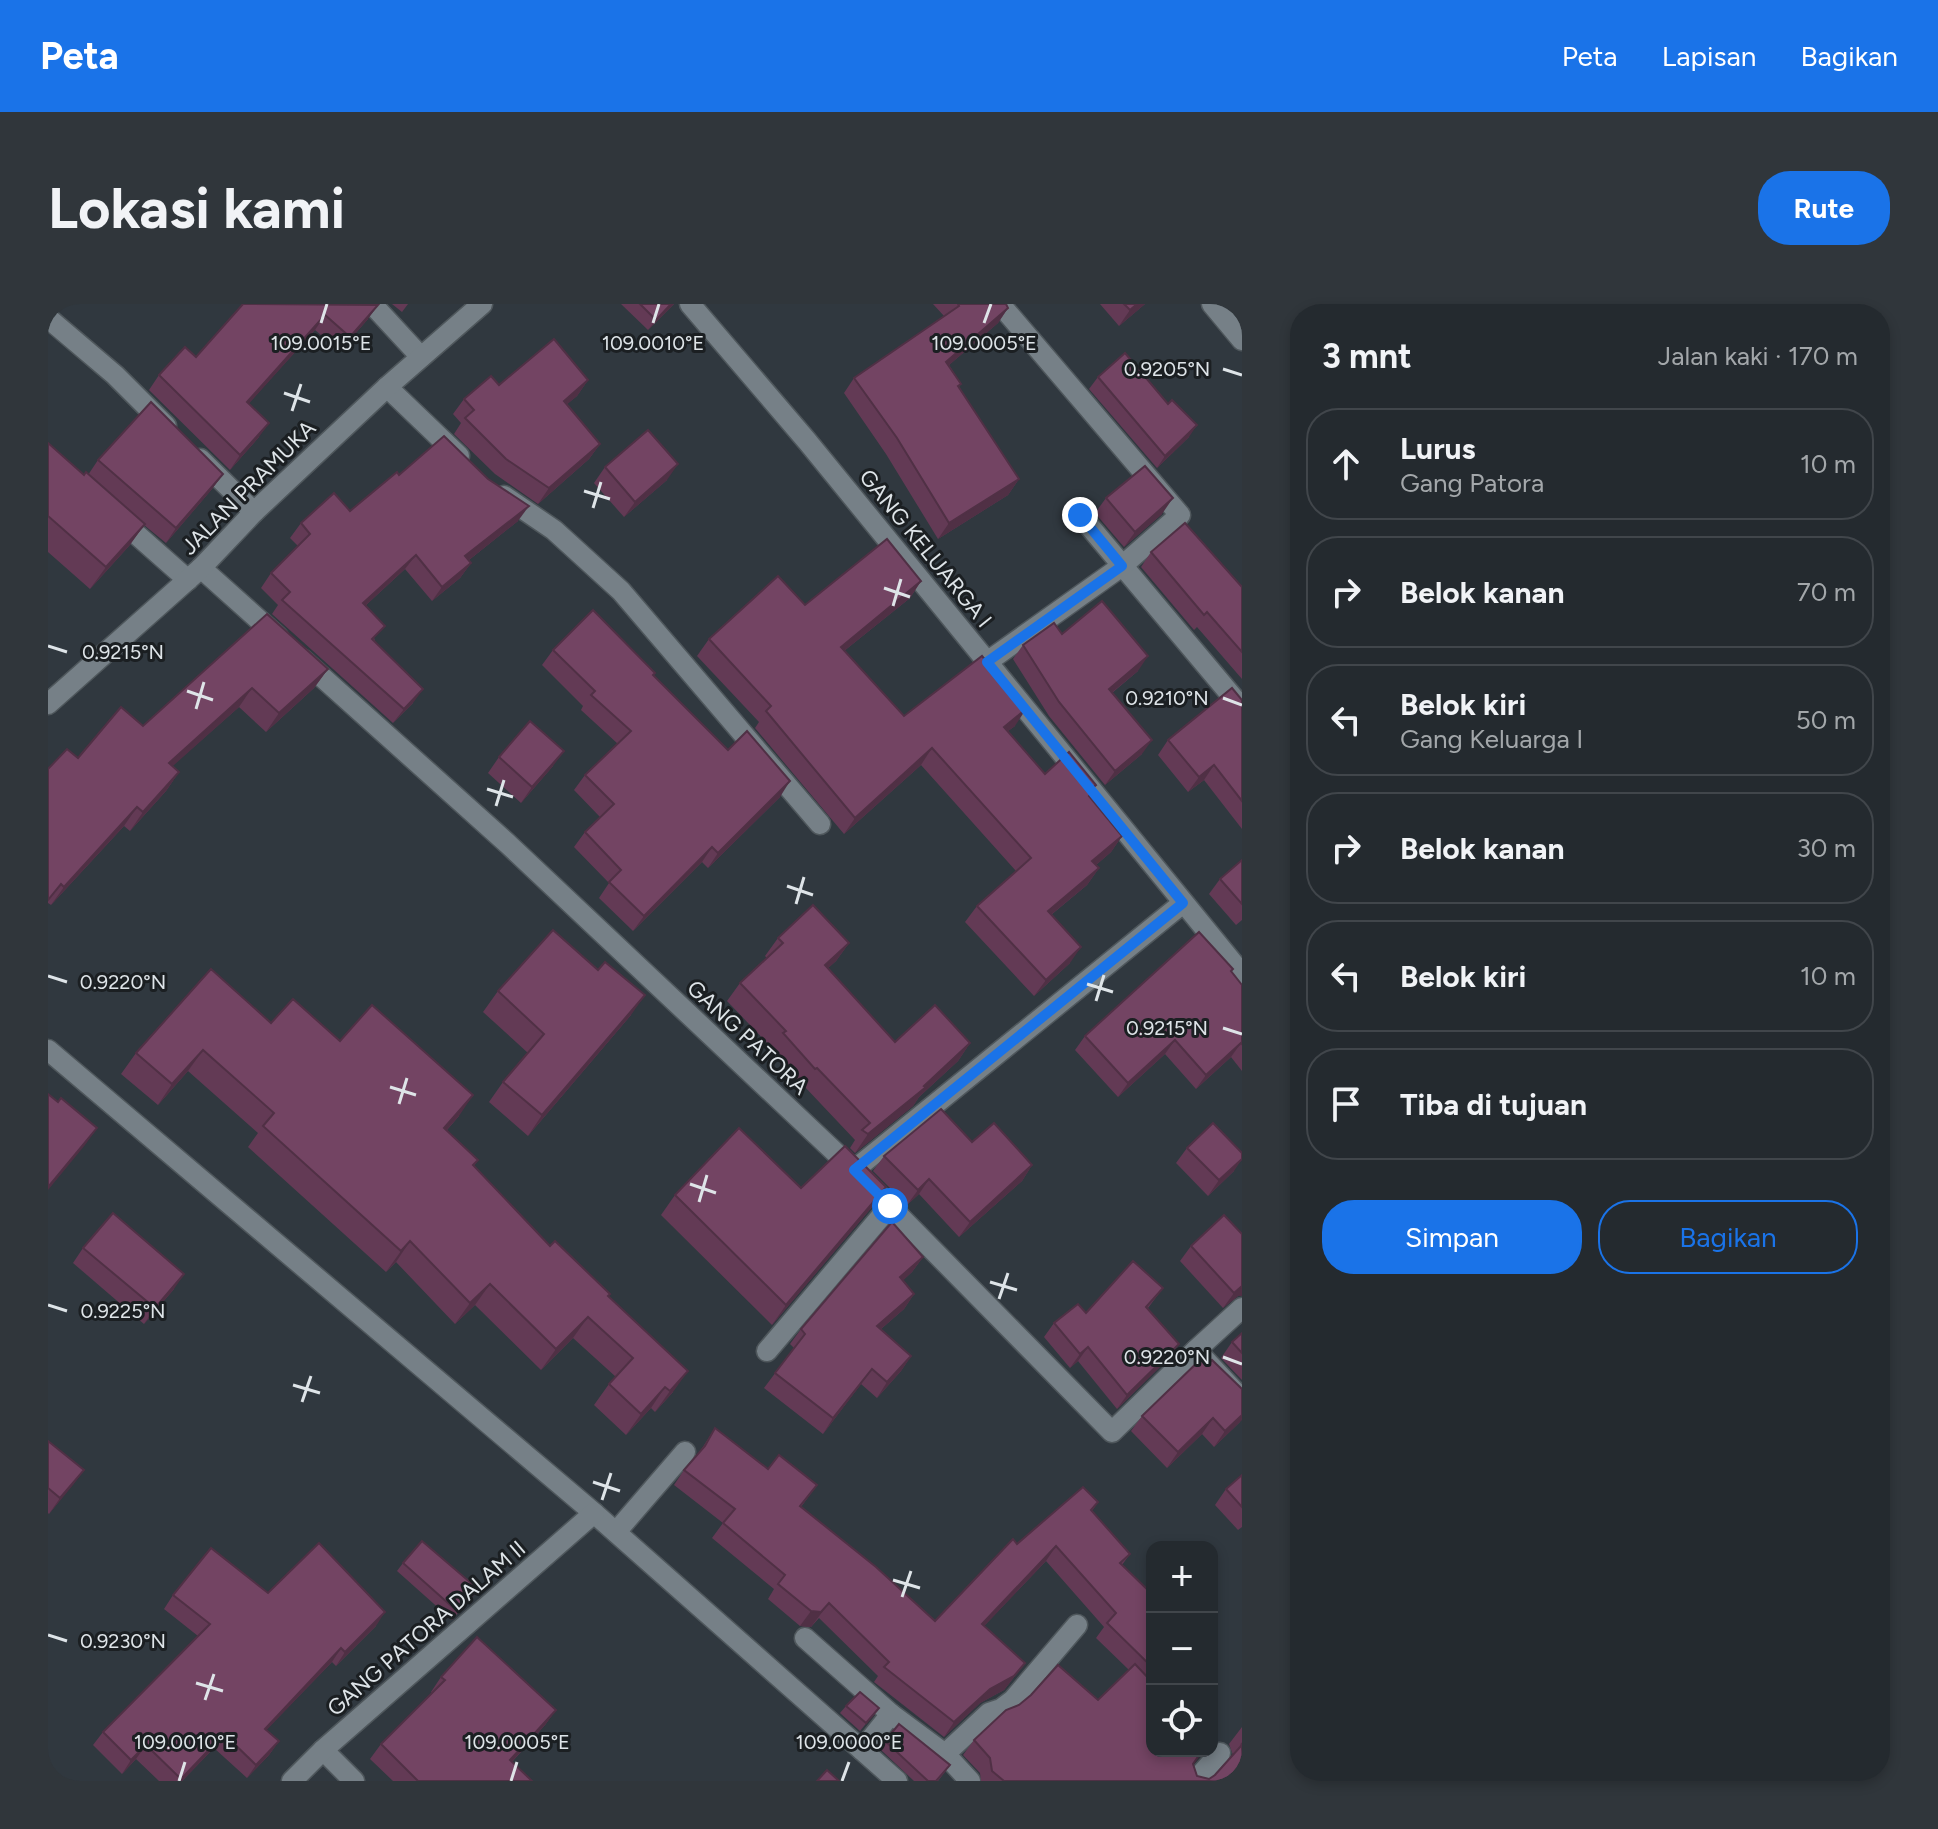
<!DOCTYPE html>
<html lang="id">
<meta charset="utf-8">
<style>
body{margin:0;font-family:Figtree,sans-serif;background:#30363b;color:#f1f3f6}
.controls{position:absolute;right:24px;bottom:24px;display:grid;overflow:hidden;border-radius:16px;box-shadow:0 4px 12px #0003}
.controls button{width:72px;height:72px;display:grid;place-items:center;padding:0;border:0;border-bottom:2px solid #41464b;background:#242a2f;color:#f1f3f6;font:40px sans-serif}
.stop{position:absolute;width:24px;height:24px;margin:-18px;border:6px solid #1a73e8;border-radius:50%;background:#fff}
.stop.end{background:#1a73e8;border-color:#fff;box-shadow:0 2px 8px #0008}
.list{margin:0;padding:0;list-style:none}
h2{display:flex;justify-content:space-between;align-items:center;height:104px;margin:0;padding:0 32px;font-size:34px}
h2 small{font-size:26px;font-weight:400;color:#a3a7aa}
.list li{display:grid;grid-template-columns:52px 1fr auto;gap:24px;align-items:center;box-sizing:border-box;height:112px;margin:0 16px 16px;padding:0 16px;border:2px solid #41464b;border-radius:32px}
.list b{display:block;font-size:30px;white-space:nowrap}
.list p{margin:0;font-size:26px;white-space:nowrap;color:#a3a7aa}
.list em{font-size:26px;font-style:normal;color:#a3a7aa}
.actions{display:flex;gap:16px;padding:24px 32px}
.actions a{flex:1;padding:18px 0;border:2px solid #1a73e8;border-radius:32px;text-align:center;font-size:28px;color:#1a73e8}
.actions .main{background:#1a73e8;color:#fff}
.icon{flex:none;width:44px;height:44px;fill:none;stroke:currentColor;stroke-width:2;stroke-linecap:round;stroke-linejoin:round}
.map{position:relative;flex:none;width:1194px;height:1477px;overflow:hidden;border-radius:32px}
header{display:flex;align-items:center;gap:48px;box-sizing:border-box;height:112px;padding:0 40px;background:#1a73e8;color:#fff}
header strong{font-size:38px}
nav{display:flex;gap:44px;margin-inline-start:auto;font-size:28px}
.intro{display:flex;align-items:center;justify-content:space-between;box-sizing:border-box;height:192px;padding:0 48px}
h1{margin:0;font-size:56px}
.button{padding:20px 36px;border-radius:32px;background:#1a73e8;color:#fff;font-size:28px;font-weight:700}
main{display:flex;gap:48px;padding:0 48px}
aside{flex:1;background:#242a2f;border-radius:32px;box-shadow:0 4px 12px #0003}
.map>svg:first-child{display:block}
</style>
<header>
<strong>Peta</strong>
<nav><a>Peta</a><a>Lapisan</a><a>Bagikan</a></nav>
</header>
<div class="intro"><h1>Lokasi kami</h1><a class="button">Rute</a></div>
<main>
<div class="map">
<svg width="1194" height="1477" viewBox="0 0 1194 1477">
<rect width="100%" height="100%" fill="#30383f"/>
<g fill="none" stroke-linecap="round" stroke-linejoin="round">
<!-- minor casing -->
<g stroke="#4f575c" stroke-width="23">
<g id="minor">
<polyline points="324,0 373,53"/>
<polyline points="642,0 759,137 1194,670"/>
<polyline points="1164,0 1194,36"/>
<polyline points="0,14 67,71 118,122"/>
<polyline points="339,83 411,152"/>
<polyline points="152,155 206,208"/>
<polyline points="456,192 506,226 573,287 772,520"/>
<polyline points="1032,211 1194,404"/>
<polyline points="71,215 140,276"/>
<polyline points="153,264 230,333"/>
<polyline points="254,355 460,540 806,866 1064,1128 1148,1046 1194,1095"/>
<polyline points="939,358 1074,262 1132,211 952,0"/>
<polyline points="0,746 546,1209 849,1477"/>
<polyline points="806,866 1135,599"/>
<polyline points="1148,1046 1194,1004"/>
<polyline points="719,1047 842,902"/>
<polyline points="568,1228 637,1148"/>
<polyline points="757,1334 843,1410 897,1450 922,1477"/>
<polyline points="275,1446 306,1477"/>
<polyline points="814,1446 843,1410"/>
<polyline points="897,1450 941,1409 953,1405 965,1396 1029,1321"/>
<polyline points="244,1477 275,1446 546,1209"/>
<polyline points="1147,1477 1172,1449"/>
</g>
</g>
<!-- tertiary casing -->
<g stroke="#4f575c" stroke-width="23">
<polyline id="tertiary" points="0,400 153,264 206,208 339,83 434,0"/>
</g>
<!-- minor -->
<use href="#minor" stroke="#768087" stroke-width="20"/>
<!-- tertiary -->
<use href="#tertiary" stroke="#768087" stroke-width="20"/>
</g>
<!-- wall -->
<g fill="#633a55">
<polygon points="195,0 320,15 292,47 267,26 200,100 211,133 182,166 101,86 111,71 148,53"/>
<polygon points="344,0 360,0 354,8"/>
<polygon points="573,0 626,0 600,26"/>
<polygon points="885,0 958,0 960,4 950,19 901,61 913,80 911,83 971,175 960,191 890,235 838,150 796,89 806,74 896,12"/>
<polygon points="1052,0 1097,0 1071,22"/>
<polygon points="1050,73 1141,133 1109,164 1041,85"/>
<polygon points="540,76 529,92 519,100 552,140 541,155 490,200 447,170 406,130 413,119 405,110 416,95 451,81"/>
<polygon points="0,139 36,171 40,171 50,156 175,170 164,185 118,239 96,221 81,242 42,285 0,248"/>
<polygon points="557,163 619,176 576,213 546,179"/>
<polygon points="351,171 470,217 421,256 423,259 412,274 384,297 357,265 317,302 327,337 365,399 345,419 224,310 230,301 213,284 223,269 250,242 242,234 253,219 302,207"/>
<polygon points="1058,194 1114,210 1076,243 1047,209"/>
<polygon points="1103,248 1194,283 1194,375 1149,323 1146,326 1093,263"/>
<polygon points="873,277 862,294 796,347 856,412 967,422 960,427 997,470 1043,488 1044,489 1041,493 1074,532 1063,548 1048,561 1051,564 1039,581 1003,611 1022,659 986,692 917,618 929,602 968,567 873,461 796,530 707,424 711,418 649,352 661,335 757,301"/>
<polygon points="219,310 280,365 266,384 218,428 191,403 124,462 131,468 118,487 82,527 76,522 3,601 0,599 0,465 30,454 95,422"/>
<polygon points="1014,330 1090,367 1064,389 1094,450 1057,481 1001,412 965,355 975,341"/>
<polygon points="505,346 605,372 680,446 732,493 660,564 654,558 585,627 551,594 561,579 526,543 537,528 552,513 526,486 537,471 570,440 533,406 535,402 494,361"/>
<polygon points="1194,396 1194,525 1156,476 1140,488 1110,451 1120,436"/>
<polygon points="451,453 505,462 473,499 440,469"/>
<polygon points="1194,556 1194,616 1188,621 1161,590 1172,575"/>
<polygon points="730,634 801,639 788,657 780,664 847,738 922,739 910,757 871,793 865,802 807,849 802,844 807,836 756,782 754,784 722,747 724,744 679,697 692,679 719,654 717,652"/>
<polygon points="1183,667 1194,681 1194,767 1183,753 1148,785 1117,750 1070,793 1027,746 1037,732"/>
<polygon points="450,687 583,711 480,832 441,798 455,778 480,749 435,708"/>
<polygon points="223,719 292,737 411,812 399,826 430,856 426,862 502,942 560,992 625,1088 607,1108 603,1104 578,1131 546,1101 561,1080 568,1073 525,1034 493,1066 427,1001 407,1020 348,958 338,968 200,843 210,829 140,767 110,801 73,770 88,749"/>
<polygon points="924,838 984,861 974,877 911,933 871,890 859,901 825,867 836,852"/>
<polygon points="1139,844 1186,867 1160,892 1128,859"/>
<polygon points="753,884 824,903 724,1021 613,911 627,891"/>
<polygon points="1143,942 1190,992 1175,1004 1132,957"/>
<polygon points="35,944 126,985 96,1020 25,959"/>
<polygon points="875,953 864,968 855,976 866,990 856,1005 833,1025 863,1052 853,1067 829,1094 813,1080 775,1130 716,1084 746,1044 742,1040 753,1025"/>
<polygon points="1115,984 1100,1004 1121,1054 1069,1105 1030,1057 1022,1064 996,1033 1006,1019"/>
<polygon points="1194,1029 1194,1076 1173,1054 1184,1038"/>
<polygon points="1161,1059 1192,1118 1166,1143 1154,1130 1119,1164 1083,1127 1094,1112"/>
<polygon points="667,1124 720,1165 769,1181 753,1203 887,1317 969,1240 1050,1198 1044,1207 1082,1250 1074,1261 1104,1290 1104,1447 1145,1460 1149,1472 1161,1475 1167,1471 1185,1451 1181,1440 1194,1423 1194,1477 933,1477 932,1469 915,1451 926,1436 1050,1396 1081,1366 1048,1334 1056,1323 998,1257 936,1322 977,1359 956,1386 932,1399 896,1433 826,1378 830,1372 771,1314 763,1323 752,1322 720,1295 726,1285 664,1234 675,1219 626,1181 636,1166 651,1149"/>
<polygon points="0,1137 36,1166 1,1210 0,1209"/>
<polygon points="1194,1171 1194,1223 1190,1226 1167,1201 1178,1185"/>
<polygon points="355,1259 430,1285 404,1316 349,1267"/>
<polygon points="220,1289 328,1322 288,1362 284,1358 218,1426 231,1437 221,1451 199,1474 166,1444 134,1477 111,1477 88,1455 74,1470 45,1441 55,1428 150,1332 116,1305 125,1291"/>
<polygon points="393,1373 508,1406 497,1421 464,1458 484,1477 345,1477 322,1455 333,1440 384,1389 383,1388"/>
<polygon points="798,1402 831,1404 812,1427 792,1409"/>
<polygon points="837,1437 902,1461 890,1477 866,1477 832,1445"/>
</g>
<!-- shaded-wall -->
<g fill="#503045">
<polygon points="623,0 626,0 600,26 608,16"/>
<polygon points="1089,0 1097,0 1071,22 1082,6"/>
<polygon points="330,1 320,15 292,47 302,33"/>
<polygon points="960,4 950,19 887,73 898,58"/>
<polygon points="277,11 267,26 189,113 199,98"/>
<polygon points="540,76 529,92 505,112 516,97"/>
<polygon points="221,119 211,133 182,166 192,151"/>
<polygon points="1149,121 1141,133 1109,164 1117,152"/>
<polygon points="552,140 541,155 490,200 501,184"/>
<polygon points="630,160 619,176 576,213 587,198"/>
<polygon points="175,170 164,185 118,239 128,224"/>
<polygon points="971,175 960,191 890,235 901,219"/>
<polygon points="1125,194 1114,210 1076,243 1087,228"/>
<polygon points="481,202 470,217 407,267 417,252"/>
<polygon points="97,220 81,242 42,285 58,263"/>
<polygon points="368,251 357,265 304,314 315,299"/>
<polygon points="423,259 412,274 384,297 394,283"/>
<polygon points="873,277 862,294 781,359 793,343"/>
<polygon points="1100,352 1090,367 1051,399 1061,385"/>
<polygon points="280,365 266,384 218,428 231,409"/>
<polygon points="204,384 191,403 107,478 121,459"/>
<polygon points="375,385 365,399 345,419 356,405"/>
<polygon points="978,405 967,422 944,439 956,423"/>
<polygon points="1104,436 1094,450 1057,481 1067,467"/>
<polygon points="884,444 873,461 796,530 807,514"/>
<polygon points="516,447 505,462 473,499 484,483"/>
<polygon points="1166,461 1156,476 1140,488 1151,473"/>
<polygon points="131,468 118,487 82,527 95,508"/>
<polygon points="742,477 732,493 660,564 670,549"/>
<polygon points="89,503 76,522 3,601 16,583"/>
<polygon points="1074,532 1063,548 1033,574 1044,557"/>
<polygon points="664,543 654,558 585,627 596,612"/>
<polygon points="1051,564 1039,581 988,623 1000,607"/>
<polygon points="801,639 788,657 764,679 777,661"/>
<polygon points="1033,643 1022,659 986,692 998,676"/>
<polygon points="597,691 583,711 480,832 494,811"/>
<polygon points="1127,736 1117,750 1070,793 1080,779"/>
<polygon points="922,739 910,757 871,793 865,802 807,849 820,830 876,782"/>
<polygon points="1193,739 1183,753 1148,785 1158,771"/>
<polygon points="155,746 140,767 110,801 124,780"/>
<polygon points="425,791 411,812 382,845 396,824"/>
<polygon points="49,824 37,841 0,886 0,883"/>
<polygon points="1194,855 1186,867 1160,892 1171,876"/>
<polygon points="984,861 974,877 911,933 922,918"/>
<polygon points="881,875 871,890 859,901 870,886"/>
<polygon points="838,883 824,903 724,1021 738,1001"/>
<polygon points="362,937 348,958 338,968 353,947"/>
<polygon points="875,953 864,968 842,989 852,973"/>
<polygon points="136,970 126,985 96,1020 107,1004"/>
<polygon points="442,980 427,1001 407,1020 422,999"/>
<polygon points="1194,982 1194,992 1190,992 1175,1004 1186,989"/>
<polygon points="866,990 856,1005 819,1037 829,1022"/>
<polygon points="540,1013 525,1034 493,1066 508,1045"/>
<polygon points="1131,1040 1121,1054 1069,1105 1079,1091"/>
<polygon points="1040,1043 1030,1057 1022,1064 1032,1050"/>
<polygon points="863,1052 853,1067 829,1094 839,1078"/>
<polygon points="824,1065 813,1080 775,1130 785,1114"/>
<polygon points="640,1067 625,1088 607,1108 622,1087"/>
<polygon points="617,1083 603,1104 578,1131 593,1110"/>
<polygon points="1194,1111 1194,1116 1192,1118 1166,1143 1177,1127"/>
<polygon points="1165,1114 1154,1130 1119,1164 1130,1148"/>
<polygon points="36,1166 25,1181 1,1210 12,1194"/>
<polygon points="1008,1242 998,1257 924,1335 934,1320"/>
<polygon points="781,1299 763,1323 752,1322 763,1307"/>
<polygon points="337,1308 328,1322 288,1362 297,1348"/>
<polygon points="293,1344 284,1358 207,1438 217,1425"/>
<polygon points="977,1359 956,1386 932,1399 896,1433 906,1418 942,1385"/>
<polygon points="508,1406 497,1421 452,1471 462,1456"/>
<polygon points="176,1430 166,1444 134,1477 131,1477"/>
<polygon points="231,1437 221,1451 199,1474 208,1461"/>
<polygon points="98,1441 88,1455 74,1470 83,1456"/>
</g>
<!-- building -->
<g fill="#734463" stroke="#503045" stroke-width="2">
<polygon points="195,0 330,1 302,33 277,11 199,98 221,119 192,151 111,71 137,43 148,53"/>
<polygon points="592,0 623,0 608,16"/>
<polygon points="910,0 958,0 960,4 898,58 913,80 910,82 971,175 901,219 849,134 806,74 911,2"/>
<polygon points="1076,0 1089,0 1082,6"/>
<polygon points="506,35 540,76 516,97 552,140 501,184 458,155 417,114 426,106 416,95 443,72 451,81"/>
<polygon points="1077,49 1120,100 1124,96 1149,121 1117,152 1050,73"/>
<polygon points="103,98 175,170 128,224 50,156"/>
<polygon points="600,126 630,160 587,198 557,163"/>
<polygon points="396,132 440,175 481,202 417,252 423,259 394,283 368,251 315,299 337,322 324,335 375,385 356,405 234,296 242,288 223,269 262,230 253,219 286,189 302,207 349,168 351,171"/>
<polygon points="0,139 36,171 38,168 97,220 58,263 0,212"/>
<polygon points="1097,162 1125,194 1087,228 1058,194"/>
<polygon points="1137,219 1194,283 1194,348 1159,308 1156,311 1103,248"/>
<polygon points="839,235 873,277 793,343 856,412 934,352 978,405 956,423 997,470 1021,448 1048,481 1042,486 1044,489 1041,492 1074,532 1044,557 1051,564 1000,607 1033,643 998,676 929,602 983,554 884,444 807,514 718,407 723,402 661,335 730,272 757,301"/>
<polygon points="1054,297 1100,352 1061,385 1104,436 1067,467 1011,398 975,341 1006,319 1014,330"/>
<polygon points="545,306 607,369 605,371 680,446 699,427 742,477 670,549 664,543 596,612 561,578 573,566 537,528 566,500 537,471 583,427 543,391 547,387 505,346"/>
<polygon points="219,310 280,365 231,409 204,384 121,459 131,468 95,508 89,503 16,583 13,580 0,596 0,465 19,445 30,454 73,403 95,422"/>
<polygon points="1184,384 1194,396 1194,497 1166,461 1151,473 1120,436"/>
<polygon points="482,417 516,447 484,483 451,453"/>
<polygon points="1194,556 1194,600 1172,575"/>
<polygon points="765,601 801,639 777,661 847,738 887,701 922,739 876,782 878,783 820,830 814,826 822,819 769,764 767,765 735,729 738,727 692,679 735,639 730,634"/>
<polygon points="505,626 550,666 557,658 597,691 494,811 455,778 496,730 450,687"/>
<polygon points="1151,628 1185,665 1183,667 1194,681 1194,740 1193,739 1158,771 1127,736 1080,779 1037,732"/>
<polygon points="163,665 223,719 245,695 292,737 324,701 425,791 396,824 430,856 425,861 502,942 507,937 562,990 560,992 640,1067 622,1087 617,1083 593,1110 561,1080 585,1054 540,1013 508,1045 442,980 422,999 362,937 353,947 215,822 226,809 155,746 124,780 88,749"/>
<polygon points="0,790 10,798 13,794 49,824 0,883"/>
<polygon points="893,805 924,838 946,819 984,861 922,918 881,875 870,886 836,852"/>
<polygon points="1165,819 1194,849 1194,855 1171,876 1139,844"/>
<polygon points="691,824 753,884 797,842 838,883 738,1001 627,891"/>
<polygon points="65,909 136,970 107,1004 35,944"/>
<polygon points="1176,911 1194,930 1194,982 1186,989 1143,942"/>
<polygon points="844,918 875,953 852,973 866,990 829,1022 863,1052 839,1078 824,1065 785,1114 727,1069 757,1030 753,1025"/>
<polygon points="1085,957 1115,984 1098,1003 1131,1040 1079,1091 1040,1043 1032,1050 1006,1019 1030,1000 1038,1009"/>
<polygon points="1194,1029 1194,1049 1184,1038"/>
<polygon points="1155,1053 1161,1059 1164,1056 1194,1085 1194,1111 1177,1127 1165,1114 1130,1148 1094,1112"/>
<polygon points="667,1124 720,1165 731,1151 769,1181 752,1202 828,1263 887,1317 965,1235 969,1240 1035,1183 1050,1198 1043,1206 1082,1250 1072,1259 1104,1290 1104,1363 1059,1319 1068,1309 1008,1242 934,1320 977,1359 966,1372 942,1385 906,1418 836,1363 841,1358 781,1299 773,1308 763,1307 730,1280 737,1271 675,1219 687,1205 636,1166 657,1142"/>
<polygon points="0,1137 36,1166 12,1194 0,1184"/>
<polygon points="1194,1171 1194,1203 1178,1185"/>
<polygon points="374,1237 430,1285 410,1308 355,1259"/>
<polygon points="271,1239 337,1308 297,1348 293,1344 217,1425 231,1437 208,1461 176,1430 133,1475 98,1441 83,1456 55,1428 162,1320 125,1291 163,1244 220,1289"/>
<polygon points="429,1333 508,1406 462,1456 484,1477 370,1477 333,1440 397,1376 393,1373"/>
<polygon points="1087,1360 1104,1378 1104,1447 1154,1447 1145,1460 1149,1472 1161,1475 1167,1471 1193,1442 1194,1439 1194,1477 956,1477 944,1467 942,1454 926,1436 958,1406 971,1401 983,1391 1010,1361 1050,1396"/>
<polygon points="812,1388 831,1404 818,1419 798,1402"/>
<polygon points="851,1420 902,1461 888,1477 880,1477 837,1437"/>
<polygon points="779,1466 791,1477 769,1477"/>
</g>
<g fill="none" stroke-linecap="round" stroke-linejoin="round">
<!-- route -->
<polyline stroke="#1a73e8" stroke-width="10" points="842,902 806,866 1135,599 939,358 1074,262 1032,211"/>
</g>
<!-- ticks -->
<path fill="none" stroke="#dee4e8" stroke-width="3" d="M273,19L279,0M605,19L611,0M936,19L943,0M1175,65L1194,71M236,89L262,98M244,107L253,80M536,187L562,195M545,204L553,178M836,284L862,293M845,302L853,275M0,342L19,348M139,387L165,396M1175,394L1194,401M148,405L156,378M439,485L465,493M448,502L456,476M739,582L765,591M748,600L756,573M0,672L19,678M1039,680L1065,688M1048,697L1056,671M1175,724L1194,730M342,783L368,791M351,800L359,774M642,880L668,889M651,898L659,871M942,978L969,986M951,995L960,969M0,1001L19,1007M1175,1053L1194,1060M245,1081L272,1089M254,1098L263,1072M545,1178L572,1187M554,1196L563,1169M845,1276L872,1284M854,1293L863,1267M0,1331L19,1337M148,1379L175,1387M157,1396L166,1370M131,1477L137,1458M463,1477L469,1458M794,1477L801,1458"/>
<g text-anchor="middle" stroke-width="6" stroke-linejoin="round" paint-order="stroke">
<!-- street labels -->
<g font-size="22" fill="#dee4e8" stroke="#1b1f22">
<text transform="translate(200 183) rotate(-45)" y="8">JALAN PRAMUKA</text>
<text transform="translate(878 244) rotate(51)" y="8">GANG KELUARGA I</text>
<text transform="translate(700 733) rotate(43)" y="8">GANG PATORA</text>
<text transform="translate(378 1324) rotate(-41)" y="8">GANG PATORA DALAM II</text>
</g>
</g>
<g font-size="20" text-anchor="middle" fill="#dee4e8" stroke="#1b1f22" stroke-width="6" stroke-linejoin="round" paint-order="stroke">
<text x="273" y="46">109.0015°E</text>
<text x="605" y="46">109.0010°E</text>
<text x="936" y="46">109.0005°E</text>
<text x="1119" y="72">0.9205°N</text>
<text x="75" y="355">0.9215°N</text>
<text x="1119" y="401">0.9210°N</text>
<text x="75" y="685">0.9220°N</text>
<text x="1119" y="731">0.9215°N</text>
<text x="75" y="1014">0.9225°N</text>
<text x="1119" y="1060">0.9220°N</text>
<text x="75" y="1344">0.9230°N</text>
<text x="801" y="1445">109.0000°E</text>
<text x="137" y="1445">109.0010°E</text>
<text x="469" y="1445">109.0005°E</text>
</g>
</svg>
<div class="controls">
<button>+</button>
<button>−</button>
<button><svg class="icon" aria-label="locate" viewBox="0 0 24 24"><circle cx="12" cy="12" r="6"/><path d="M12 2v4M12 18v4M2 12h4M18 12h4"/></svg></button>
</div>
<div class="stop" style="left:842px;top:902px"></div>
<div class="stop end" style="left:1032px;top:211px"></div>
</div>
<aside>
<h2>3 mnt<small>Jalan kaki · 170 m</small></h2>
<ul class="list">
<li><svg class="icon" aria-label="ahead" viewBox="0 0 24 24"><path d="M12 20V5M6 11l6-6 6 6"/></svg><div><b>Lurus</b><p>Gang Patora</p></div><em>10 m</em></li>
<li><svg class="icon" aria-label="right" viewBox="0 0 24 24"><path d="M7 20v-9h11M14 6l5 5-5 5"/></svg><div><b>Belok kanan</b></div><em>70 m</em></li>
<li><svg class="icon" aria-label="left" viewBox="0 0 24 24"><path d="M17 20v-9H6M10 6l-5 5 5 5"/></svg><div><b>Belok kiri</b><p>Gang Keluarga I</p></div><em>50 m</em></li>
<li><svg class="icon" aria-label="right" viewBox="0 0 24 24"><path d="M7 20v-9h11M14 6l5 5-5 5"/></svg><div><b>Belok kanan</b></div><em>30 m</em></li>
<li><svg class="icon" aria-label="left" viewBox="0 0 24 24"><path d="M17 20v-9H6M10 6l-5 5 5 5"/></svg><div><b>Belok kiri</b></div><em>10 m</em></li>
<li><svg class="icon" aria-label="arrive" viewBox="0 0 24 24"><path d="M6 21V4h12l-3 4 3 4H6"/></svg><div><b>Tiba di tujuan</b></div></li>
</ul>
<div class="actions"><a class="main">Simpan</a><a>Bagikan</a></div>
</aside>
</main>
